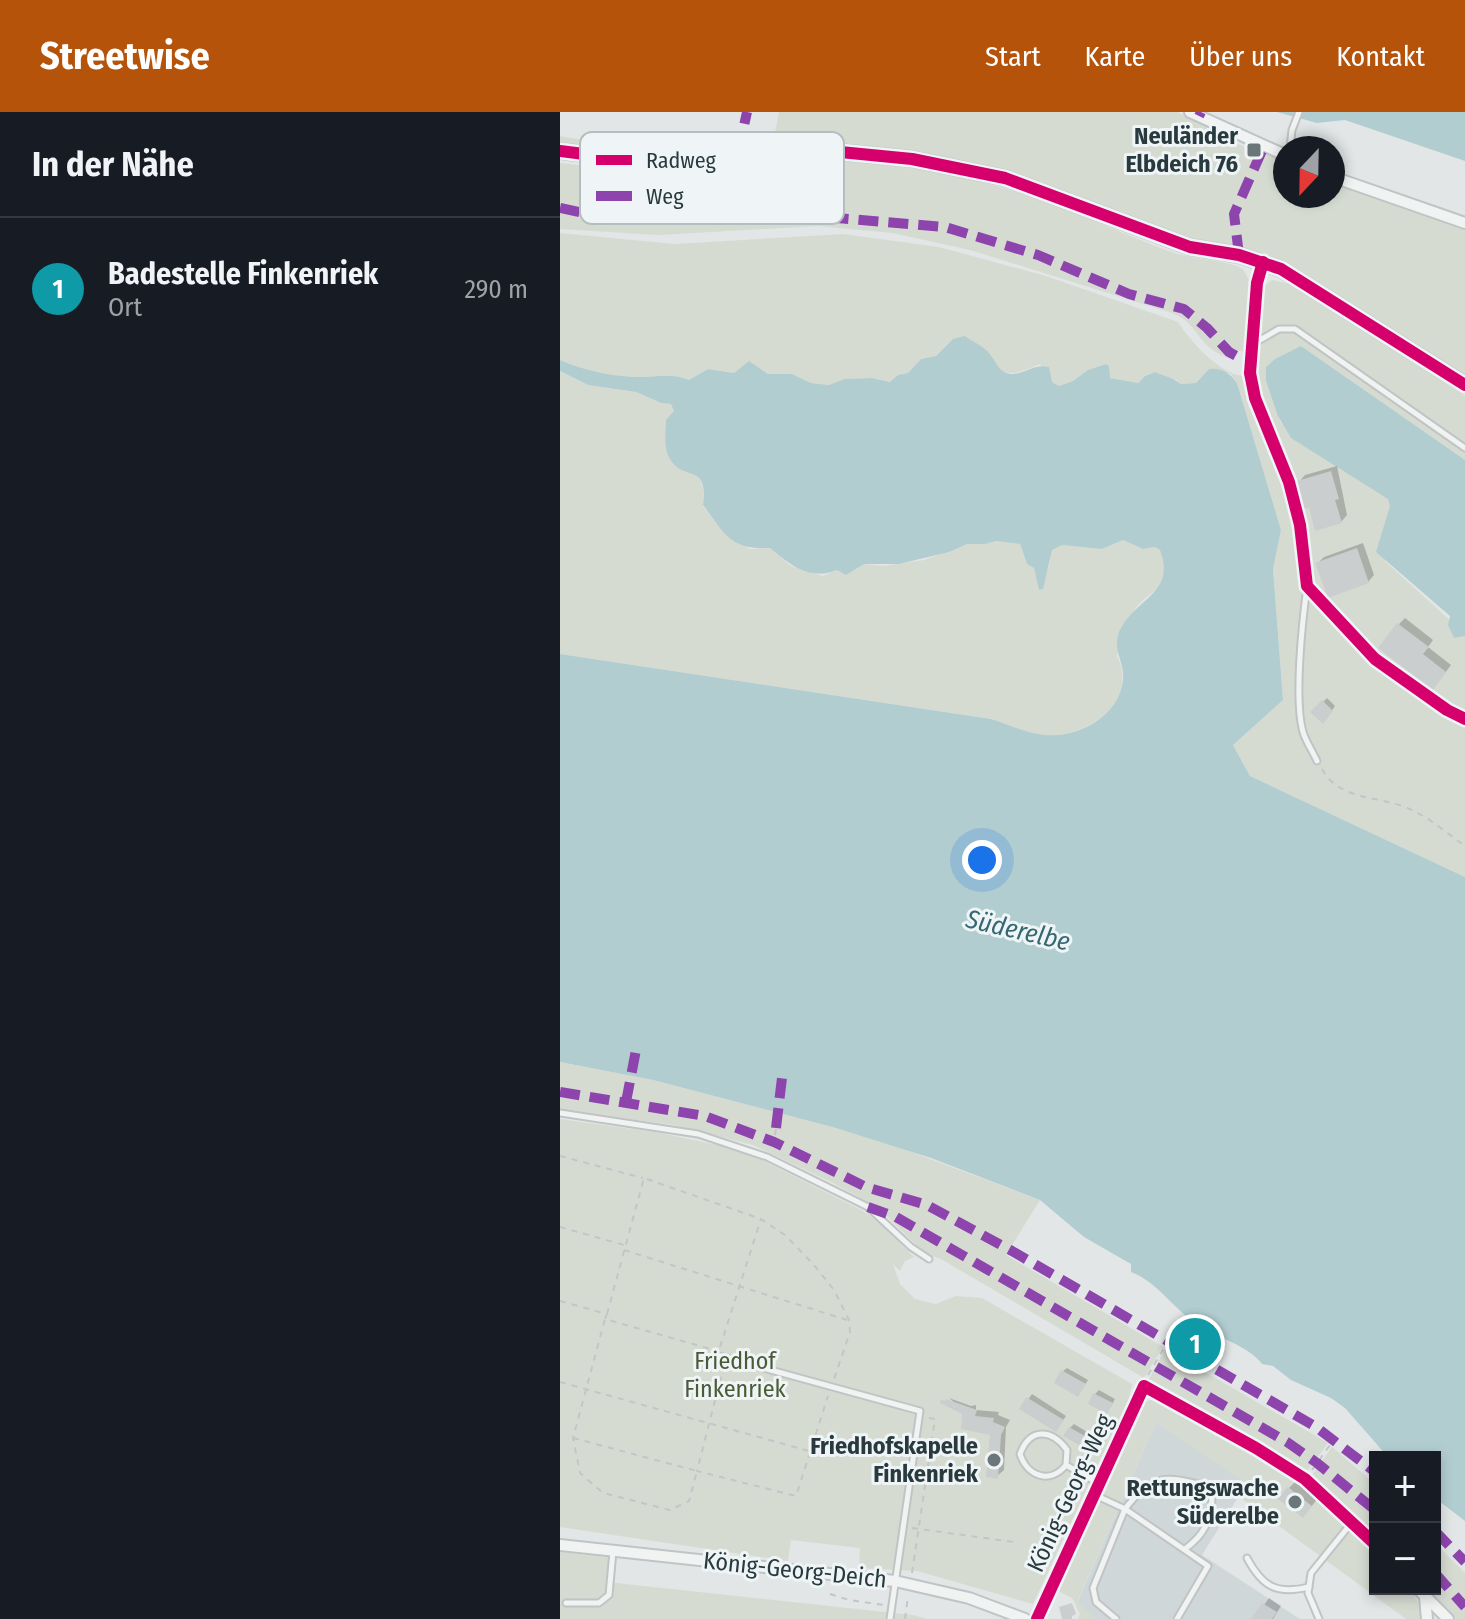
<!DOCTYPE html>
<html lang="de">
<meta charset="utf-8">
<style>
body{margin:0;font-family:"Fira Sans Condensed",sans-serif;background:#20242c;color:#f1f3f6}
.controls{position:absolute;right:24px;bottom:24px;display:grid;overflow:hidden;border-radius:0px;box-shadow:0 4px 12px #0003}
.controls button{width:72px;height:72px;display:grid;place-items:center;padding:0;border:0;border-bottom:2px solid #363941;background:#171b24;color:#f1f3f6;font:40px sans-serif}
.compass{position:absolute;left:713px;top:24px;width:72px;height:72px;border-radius:50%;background:#171b24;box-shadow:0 4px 12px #0003;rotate:202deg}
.you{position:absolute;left:422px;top:748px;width:28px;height:28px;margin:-20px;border:6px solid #fff;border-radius:50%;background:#1a73e8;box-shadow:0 0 0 12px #1a73e833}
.badge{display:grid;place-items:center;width:52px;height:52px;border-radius:50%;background:#b45309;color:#fff;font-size:26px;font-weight:700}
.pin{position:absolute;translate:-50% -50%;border:4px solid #fff;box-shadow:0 2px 8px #0006}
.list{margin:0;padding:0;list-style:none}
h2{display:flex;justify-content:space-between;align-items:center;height:104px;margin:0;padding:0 32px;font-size:34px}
h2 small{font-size:26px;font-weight:400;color:#9ea1a6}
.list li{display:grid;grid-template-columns:52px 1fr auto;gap:24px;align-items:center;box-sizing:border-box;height:144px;padding:0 32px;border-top:2px solid #363941}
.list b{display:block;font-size:30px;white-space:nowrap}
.list p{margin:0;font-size:26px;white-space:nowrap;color:#9ea1a6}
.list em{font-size:26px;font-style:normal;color:#9ea1a6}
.map{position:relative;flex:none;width:905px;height:1507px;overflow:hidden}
header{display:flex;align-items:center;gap:48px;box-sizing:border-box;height:112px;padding:0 40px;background:#b45309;color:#fff}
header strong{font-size:38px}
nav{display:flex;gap:44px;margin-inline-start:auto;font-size:28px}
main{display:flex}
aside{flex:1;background:#171b24}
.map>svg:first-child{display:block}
</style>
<header>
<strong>Streetwise</strong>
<nav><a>Start</a><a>Karte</a><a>Über uns</a><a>Kontakt</a></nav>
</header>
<main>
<aside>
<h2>In der Nähe<small></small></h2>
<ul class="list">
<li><span class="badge" style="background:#0f9aa8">1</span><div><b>Badestelle Finkenriek</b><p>Ort</p></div><em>290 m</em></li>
</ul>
</aside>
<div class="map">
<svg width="905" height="1507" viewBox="0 0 905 1507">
<rect width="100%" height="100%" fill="#e2e6e6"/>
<!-- built -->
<polygon fill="#d0d7d9" points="596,1310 687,1371 642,1443 740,1507 536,1507 517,1491"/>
<!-- green -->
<g fill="#d6dbd2">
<path d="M219,0H617L668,22L666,26L703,44L705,40L725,49V84H773V71L905,118V265L738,158L702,142L625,127L459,63L342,39L243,32L80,40L0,35V24C70,38 143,29 214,26Z"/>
<path d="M271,48C328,53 385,58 440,75C497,91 550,117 606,138C629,147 654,147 677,154L683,157L692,173L685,239L669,238L666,245C635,233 640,212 612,201L410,138L332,121L258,114L98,123L0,117V51C90,63 181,48 271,48Z"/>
<path d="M0,121L114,132L283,122L379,135L486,164L618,210C630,229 659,261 682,264L689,274L712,344L723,346L696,275V237L717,220L734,219L905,337V348L741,234L729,241L706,269L721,311L833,380L825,449L905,522V765L690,664L673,633L723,588L713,457L721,418L677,271L671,262L649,257L636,271L621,272C611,263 621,270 609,267C593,262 592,256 578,271L550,266L546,252L528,258L513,269L499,274L492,270L480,252C465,258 454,265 438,258C430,235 415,231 393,227L376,244L361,247L348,261L338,263L331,270L312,266L284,267L269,273L251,271L232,262H208L189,250L174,261L148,257L129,268C110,260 93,266 73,265C47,263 23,258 0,248Z"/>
<polygon points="712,168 733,173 905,284 905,331 740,216 722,213 698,224 703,175"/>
<path d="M0,259L28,273L76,280L101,291L111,292L115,295L124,359C143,360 145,377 143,394L157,412L190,437L210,436L231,454L263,464L277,458H293L304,452L323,454L364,448L407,432H425L436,429L460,432L467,452L474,456L479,477L489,455L491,438L502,433L542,437L563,428L583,437L596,435L601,438C616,481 587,475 572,502C565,514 562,530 557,544C580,589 527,627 485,623C468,622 448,612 431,607L0,542Z"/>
<polygon points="0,950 93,968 276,1016 330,1032 480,1088 446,1143 603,1235 584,1266 381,1147 364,1141 327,1104 309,1091 273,1071 193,1033 114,1013 0,998"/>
<polygon points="0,1007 101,1021 162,1034 196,1045 301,1098 317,1108 354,1145 345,1149 340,1159 333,1152 340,1172 355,1187 376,1192 396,1184 422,1186 572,1272 569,1286 473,1492 357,1459 299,1456 300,1436 231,1428 228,1449 0,1415"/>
<polygon points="605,1237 768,1331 745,1362 708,1337 588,1269"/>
<path d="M595,1286L692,1339L723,1360L787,1415L815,1444V1477H848C857,1486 861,1494 860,1507H846L678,1384L686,1371L596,1310L517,1490L536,1507H518L520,1502L512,1486L497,1478L583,1291Z"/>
<polygon points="772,1335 815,1372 815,1424 750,1366"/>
<polygon points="875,1431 905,1461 905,1507 896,1507 867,1477 875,1477"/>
<polygon points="0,1440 48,1445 47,1470 353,1503 367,1507 0,1507"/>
</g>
<!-- water -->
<g fill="#b2cdd0">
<polygon points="717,0 905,0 905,49 785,8 757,11"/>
<path d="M405,224C411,229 420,232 426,238C438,249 438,266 459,261C471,258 476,252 489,255L492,270L499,274L513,269L528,258L546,252L549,254L550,266L578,271L585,264L595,260C604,264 614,266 621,272L636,271L649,257C662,256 670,261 677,271L721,418L713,457L723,588L673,633L690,664L905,765V1409L875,1386V1345H828L785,1296L771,1286L731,1268L713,1254L702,1252C688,1233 654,1225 634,1210C611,1194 597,1170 571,1160V1152L524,1125L480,1088L371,1046L276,1016L93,968L0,950V542L431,607C448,612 468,622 485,623C519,626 559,604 563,568C565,551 552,538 559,520C574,486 617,482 600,438L595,435L583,437L563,428L542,437L502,433L492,438L483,477L479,478L474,456L467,452L460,432L436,429L425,432H407L389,440L339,452H304L286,463L277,458C250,469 230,453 210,436C170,438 165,422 143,393C149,350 123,370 110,347C103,336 106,320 106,308L114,299L111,292L101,291L76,280L28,273L0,259V248C23,258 47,263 73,265C93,266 110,260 129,268L148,257L174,261L189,249L208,262H232L251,271L269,273L284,267L312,266L330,270L338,263L348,261L361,247L376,244L393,227Z"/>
<polygon points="741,234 905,348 905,524 894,526 888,513 890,504 816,440 830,394 828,387 731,326 718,304 706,269 706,255 715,247"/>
</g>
<!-- shadow -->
<g fill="#0003">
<polygon points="777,354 787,403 781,410 750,394 739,370 745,363"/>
<polygon points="803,431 814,463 808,470 757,452 764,445"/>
<polygon points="845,506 873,528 868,535 891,553 879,569 839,512"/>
<polygon points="767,586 775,594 767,606 753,600"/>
<polygon points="507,1256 528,1268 521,1279 503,1259"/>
<polygon points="539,1278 555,1287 550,1296 535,1282"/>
<polygon points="472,1282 506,1304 499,1314 462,1296"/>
<polygon points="389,1286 411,1294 416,1293 416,1298 439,1300 438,1303 450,1308 446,1315 444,1358 437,1364 432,1322"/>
<polygon points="514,1312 532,1323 525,1334 510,1316"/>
<polygon points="737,1368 759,1385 751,1395 729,1376"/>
<polygon points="709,1486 721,1494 713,1507 694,1507"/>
</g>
<!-- building -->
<g fill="#cacece">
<polygon points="771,359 779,387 775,388 782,411 755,419 749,396 744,397 737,369"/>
<polygon points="797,436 809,471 768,486 755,451"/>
<polygon points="837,511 869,535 863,542 886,560 873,578 818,536"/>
<polygon points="762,588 773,599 763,612 750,600"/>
<polygon points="501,1258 526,1272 518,1285 494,1271"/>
<polygon points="533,1281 553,1291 547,1302 528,1292"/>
<polygon points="466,1285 504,1308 496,1320 459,1297"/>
<polygon points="381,1287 385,1289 386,1287 417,1298 415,1304 434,1306 433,1310 445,1315 441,1323 438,1367 426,1365 430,1323 401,1317 402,1302 380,1291"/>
<polygon points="509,1315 530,1327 526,1337 503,1324"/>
<polygon points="727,1375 752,1394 743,1406 718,1387"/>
<polygon points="512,1491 516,1502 512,1504 512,1507 502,1507 499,1495"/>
<polygon points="702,1491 717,1500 712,1507 691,1507"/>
</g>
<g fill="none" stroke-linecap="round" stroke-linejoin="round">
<!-- lane casing -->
<g stroke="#c0c4c4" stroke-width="9">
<g id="lane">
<polyline points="730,36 732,18 739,0"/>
<polyline points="693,232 719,217 735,217 905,336"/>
<path d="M747,475C742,511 734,588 743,620C746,630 753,640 757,649"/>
<polyline points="0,1001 138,1022 207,1045 308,1095 351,1135 369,1147"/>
<polyline points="160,1244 360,1299 330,1507"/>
<path d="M506,1353C490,1373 467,1364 460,1342C470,1315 492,1317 507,1338L506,1353L538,1371"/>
<path d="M535,1383L565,1397C590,1364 605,1362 645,1374L652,1384C652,1408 644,1423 625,1437"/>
<path d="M687,1446C702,1474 716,1483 749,1475"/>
<polyline points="6,1491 39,1491 49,1483 53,1439"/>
<polyline points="556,1507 536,1490 533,1476 565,1397 648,1454 617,1507"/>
<polyline points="759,1507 748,1481 751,1461 793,1409"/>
</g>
</g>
<!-- street casing -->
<g stroke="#c0c4c4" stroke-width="14">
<g id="street">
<polyline points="630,0 725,43"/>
<polyline points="773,65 905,111"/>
<polyline points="703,150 697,171 690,261 695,286 729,370 740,413 747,474 815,547 887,598 905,607"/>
<polyline points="0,1433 335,1469 409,1486 465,1507"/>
<polyline points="858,1477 888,1507"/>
<polyline points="865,1485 867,1507"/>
<polyline points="477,1507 584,1274 696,1336 745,1367 815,1432"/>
</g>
</g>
<!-- secondary casing -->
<g stroke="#c0c4c4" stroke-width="18">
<polyline id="secondary" points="0,39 40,44 79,45 216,39 270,39 352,47 445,66 630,135 679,143 721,157 905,273"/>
</g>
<!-- path -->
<g stroke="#c2c6c7" stroke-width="2" stroke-dasharray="6 6" stroke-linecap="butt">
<path d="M762,657C780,690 821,683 852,698C871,707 888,722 905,734"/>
<polyline points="215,1023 216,1016"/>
<polyline points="0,1044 83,1066"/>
<polyline points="0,1115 64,1133"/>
<polyline points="64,1138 287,1208"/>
<polyline points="0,1189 47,1202 45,1207 154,1238"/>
<polyline points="47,1202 84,1066 201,1107 225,1123 254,1153 274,1178 289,1208 290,1220 274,1267"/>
<polyline points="160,1235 201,1107"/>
<polyline points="164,1253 137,1359 236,1384 268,1284"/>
<polyline points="588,1263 604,1236"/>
<polyline points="0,1270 249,1339"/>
<polyline points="13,1326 137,1359 129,1389 110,1398 43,1381 20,1361 13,1326 45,1207"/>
<polyline points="752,1358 770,1333"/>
<polyline points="352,1416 454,1430"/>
<polyline points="352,1461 375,1307 369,1306"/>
<polyline points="270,1482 289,1488 324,1493"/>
<polyline points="345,1507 348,1484"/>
</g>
<!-- lane -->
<use href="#lane" stroke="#f1f3f3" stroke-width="5"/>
<!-- street -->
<use href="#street" stroke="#f1f3f3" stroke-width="10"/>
<!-- secondary -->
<use href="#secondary" stroke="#f5f6f6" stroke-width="14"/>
<!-- quiet -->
<g stroke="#8e44ad" stroke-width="10" stroke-dasharray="20 10" stroke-linecap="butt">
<polyline points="639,4 641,0"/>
<polyline points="178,41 187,0"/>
<polyline points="0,96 51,107 216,101 385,115 478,143 569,182 624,197 647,216 669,240 691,252"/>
<polyline points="679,143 674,102 704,34"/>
<polyline points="0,980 145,1004 214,1030 306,1075 367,1093 452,1139 756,1315 815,1360"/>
<polyline points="66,990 76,938"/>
<polyline points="216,1016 222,966"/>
<polyline points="308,1095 336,1105 727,1330 757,1351 815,1398"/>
<polyline points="875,1419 905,1450"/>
<polyline points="875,1461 905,1495"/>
</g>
<!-- cycleway casing -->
<g stroke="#eff5f6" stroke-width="17">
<g id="cycleway">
<polyline points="0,39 40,44 79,45 216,39 270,39 352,47 445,66 630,135 679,143 721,157 905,273"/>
<polyline points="703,150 697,171 690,261 695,286 729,370 740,413 747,474 815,547 887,598 905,607"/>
<polyline points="477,1507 584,1274 696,1336 745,1367 815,1432"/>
</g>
</g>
<!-- cycleway -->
<use href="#cycleway" stroke="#d6006c" stroke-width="12"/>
</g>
<!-- markers -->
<g fill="#6a7679" stroke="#eff5f6" stroke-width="3">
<rect x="686" y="30" width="16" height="16" rx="4"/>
<circle cx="434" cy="1348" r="8"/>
<circle cx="735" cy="1390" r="8"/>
</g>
<g text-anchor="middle" stroke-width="6" stroke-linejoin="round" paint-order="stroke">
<!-- poi labels -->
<g font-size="24" font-weight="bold" fill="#293a3f" stroke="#eff5f6" text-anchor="end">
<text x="678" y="32">Neuländer<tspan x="678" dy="28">Elbdeich 76</tspan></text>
<text x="418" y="1342">Friedhofskapelle<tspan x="418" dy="28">Finkenriek</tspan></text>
<text x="719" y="1384">Rettungswache<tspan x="719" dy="28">Süderelbe</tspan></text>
</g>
<!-- park labels -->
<g font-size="24" fill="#4c5a37" stroke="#eff5f6">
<text x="175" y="1257">Friedhof<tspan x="175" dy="28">Finkenriek</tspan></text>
</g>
<!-- street labels -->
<g font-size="24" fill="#293a3f" stroke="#eff5f6">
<text transform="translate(510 1381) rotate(-65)" y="8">König-Georg-Weg</text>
<text transform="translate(235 1458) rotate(6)" y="8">König-Georg-Deich</text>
</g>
<!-- water labels -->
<g font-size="26" font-style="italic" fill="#356871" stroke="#eff5f6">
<text transform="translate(458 818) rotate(13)" y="9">Süderelbe</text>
</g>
</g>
<!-- legend -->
<rect x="20" y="20" width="264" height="92" rx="12" fill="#eff5f6" stroke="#b4bdbf" stroke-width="2"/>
<rect x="36" y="43" width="36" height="10" fill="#d6006c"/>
<rect x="36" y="79" width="36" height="10" fill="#8e44ad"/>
<g font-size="22" fill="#293a3f">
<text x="86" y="56">Radweg</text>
<text x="86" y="92">Weg</text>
</g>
</svg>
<div class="controls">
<button>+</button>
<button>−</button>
</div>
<svg class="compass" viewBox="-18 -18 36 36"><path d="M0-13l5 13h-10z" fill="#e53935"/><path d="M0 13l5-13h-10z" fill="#9ea1a6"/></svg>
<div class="you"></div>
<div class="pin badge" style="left:635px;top:1232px;background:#0f9aa8">1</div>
</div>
</main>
